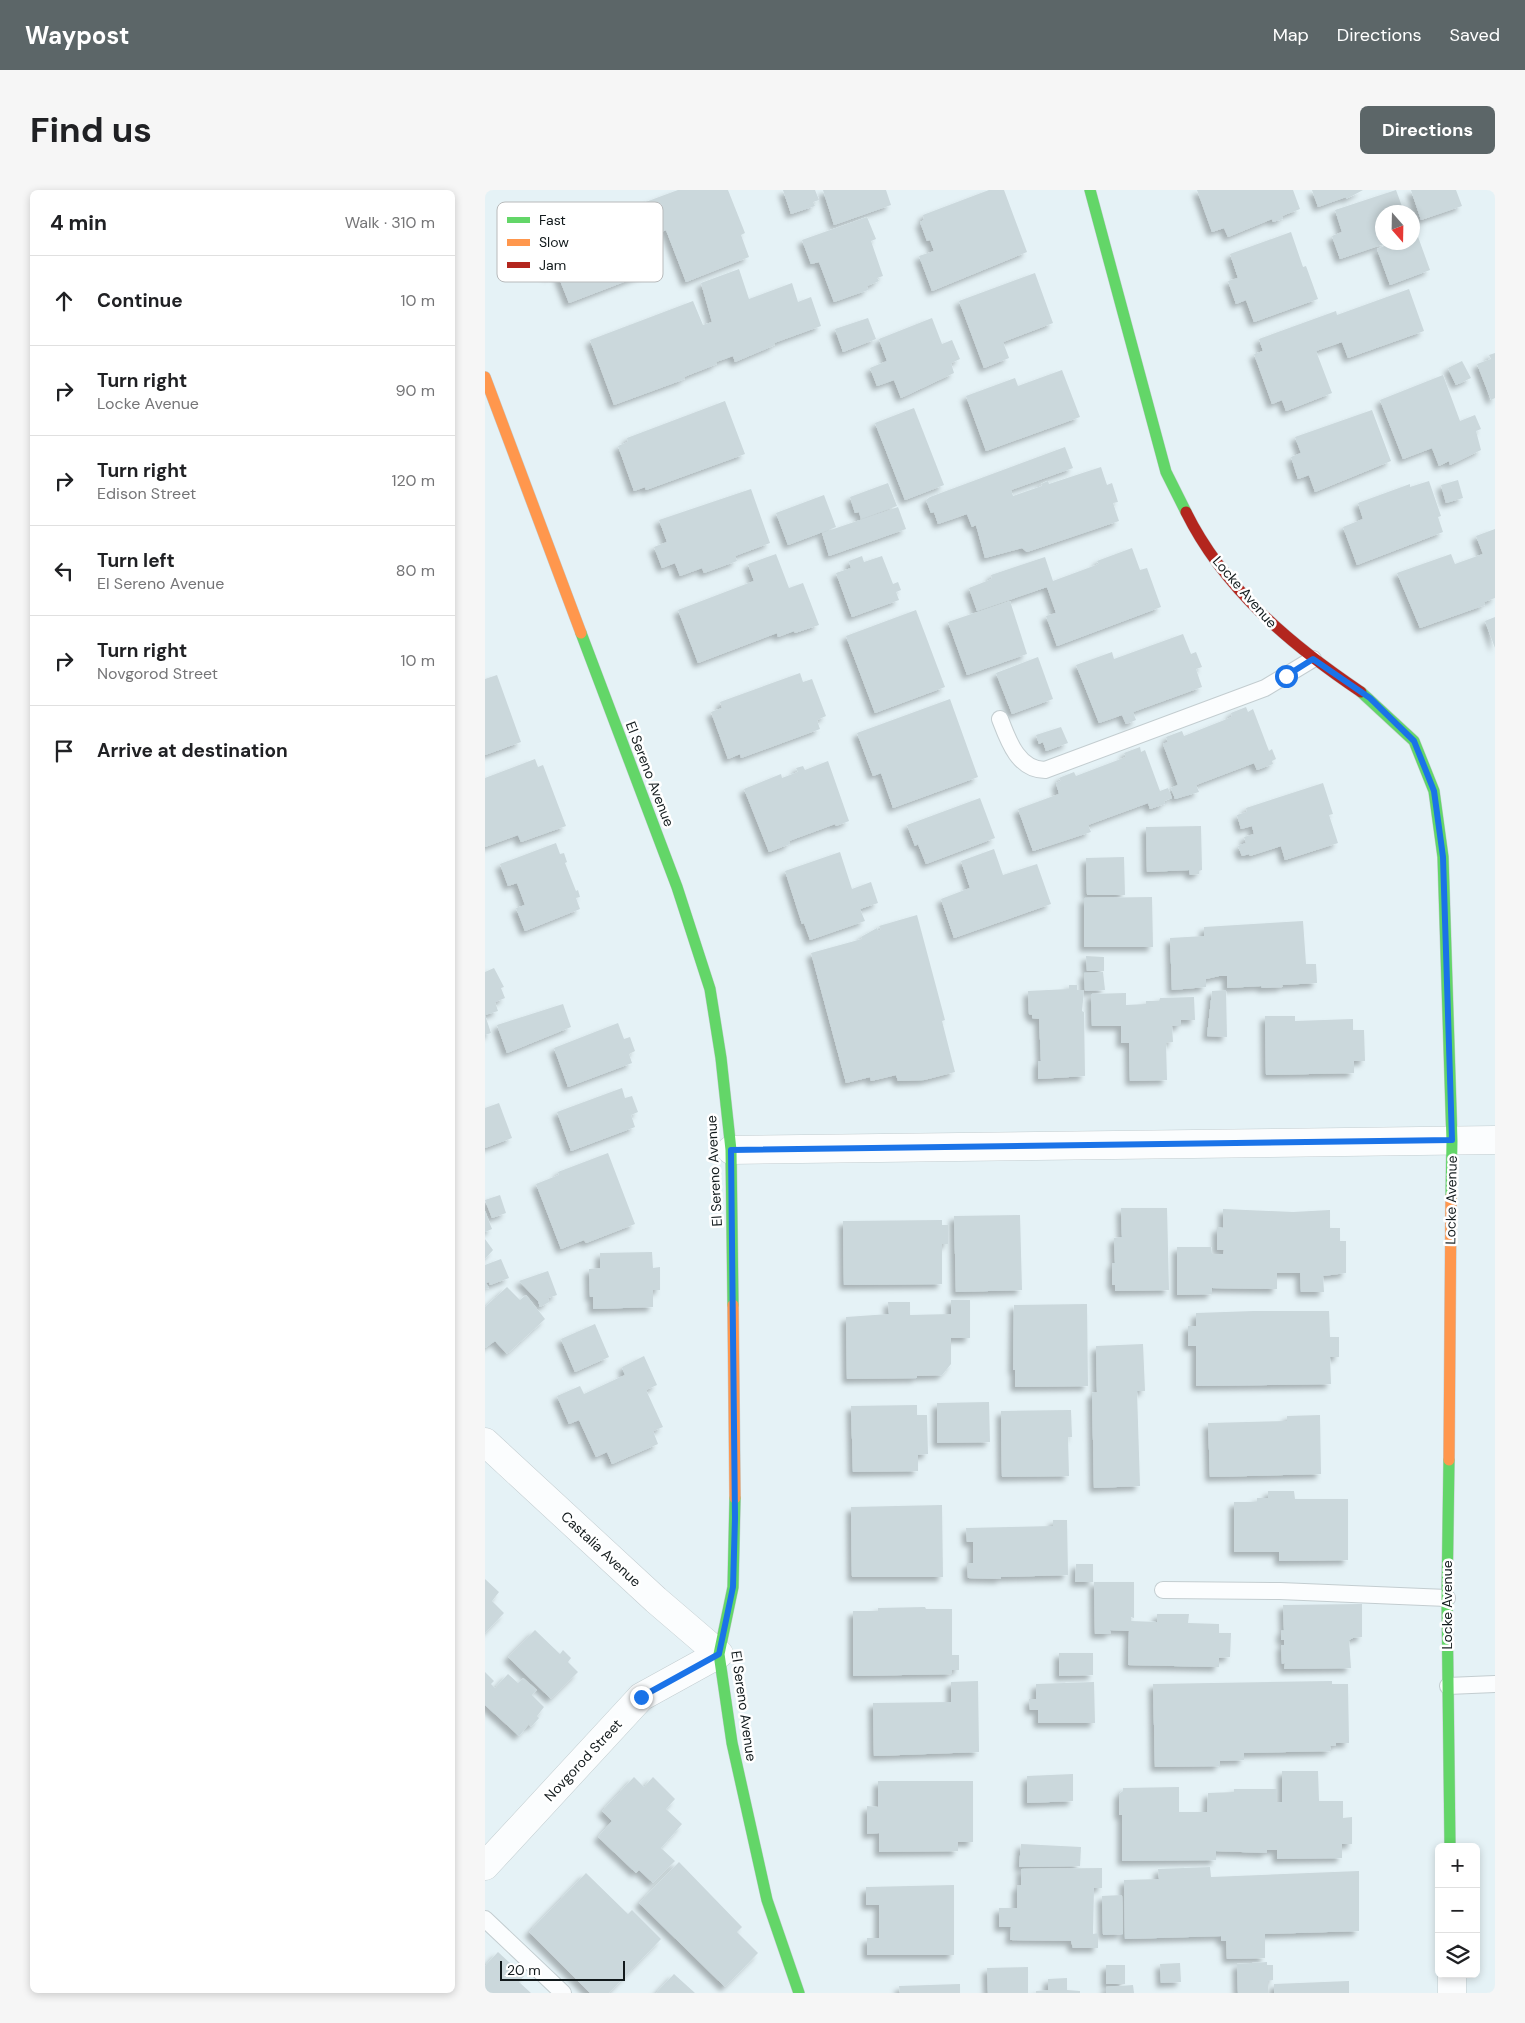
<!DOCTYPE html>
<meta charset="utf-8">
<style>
body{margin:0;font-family:"DM Sans",sans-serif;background:#f6f6f6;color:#202124}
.controls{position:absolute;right:15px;bottom:15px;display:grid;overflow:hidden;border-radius:8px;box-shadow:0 2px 8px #0003}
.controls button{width:45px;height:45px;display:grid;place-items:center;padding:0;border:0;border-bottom:1px solid #e0e0e0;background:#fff;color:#202124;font:25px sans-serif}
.compass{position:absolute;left:890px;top:15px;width:45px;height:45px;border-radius:50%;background:#fff;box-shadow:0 2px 8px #0003;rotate:160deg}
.scale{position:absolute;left:15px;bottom:12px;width:125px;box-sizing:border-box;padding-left:5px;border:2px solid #121a1c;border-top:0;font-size:14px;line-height:18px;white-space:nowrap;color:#121a1c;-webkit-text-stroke:4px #fff;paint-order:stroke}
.stop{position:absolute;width:15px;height:15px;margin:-11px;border:4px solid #1a73e8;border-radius:50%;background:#fff}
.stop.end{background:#1a73e8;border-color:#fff;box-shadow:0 1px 5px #0008}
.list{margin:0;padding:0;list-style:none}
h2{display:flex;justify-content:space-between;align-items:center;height:65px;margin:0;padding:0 20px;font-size:21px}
h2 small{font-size:16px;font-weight:400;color:#757577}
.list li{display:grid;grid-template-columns:32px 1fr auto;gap:15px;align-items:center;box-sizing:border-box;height:90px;padding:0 20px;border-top:1px solid #e0e0e0}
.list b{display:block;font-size:19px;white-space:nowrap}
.list p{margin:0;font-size:16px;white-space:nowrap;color:#757577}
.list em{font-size:16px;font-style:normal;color:#757577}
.icon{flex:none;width:28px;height:28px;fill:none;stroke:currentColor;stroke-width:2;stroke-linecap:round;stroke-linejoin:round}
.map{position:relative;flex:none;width:1010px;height:1803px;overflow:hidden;border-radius:8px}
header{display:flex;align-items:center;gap:30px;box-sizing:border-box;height:70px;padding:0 25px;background:#5c6668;color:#fff}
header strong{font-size:24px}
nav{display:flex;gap:28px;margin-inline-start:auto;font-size:18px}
.intro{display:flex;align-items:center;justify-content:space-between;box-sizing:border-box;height:120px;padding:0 30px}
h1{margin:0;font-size:35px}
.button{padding:12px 22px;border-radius:8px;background:#5c6668;color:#fff;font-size:18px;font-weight:700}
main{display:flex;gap:30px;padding:0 30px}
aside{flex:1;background:#fff;border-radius:8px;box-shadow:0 2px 8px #0003}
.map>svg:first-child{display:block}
</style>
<header>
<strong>Waypost</strong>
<nav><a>Map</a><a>Directions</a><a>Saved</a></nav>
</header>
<div class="intro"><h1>Find us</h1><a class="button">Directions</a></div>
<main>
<aside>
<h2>4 min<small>Walk · 310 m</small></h2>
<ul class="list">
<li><svg class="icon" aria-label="ahead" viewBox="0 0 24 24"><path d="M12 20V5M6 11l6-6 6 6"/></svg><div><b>Continue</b></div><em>10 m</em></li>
<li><svg class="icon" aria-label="right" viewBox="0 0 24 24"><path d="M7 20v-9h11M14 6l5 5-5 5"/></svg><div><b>Turn right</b><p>Locke Avenue</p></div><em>90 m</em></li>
<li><svg class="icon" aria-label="right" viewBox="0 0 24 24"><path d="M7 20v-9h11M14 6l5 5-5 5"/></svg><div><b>Turn right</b><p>Edison Street</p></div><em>120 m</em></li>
<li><svg class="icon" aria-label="left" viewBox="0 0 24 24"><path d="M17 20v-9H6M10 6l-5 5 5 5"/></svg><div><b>Turn left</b><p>El Sereno Avenue</p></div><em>80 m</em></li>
<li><svg class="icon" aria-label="right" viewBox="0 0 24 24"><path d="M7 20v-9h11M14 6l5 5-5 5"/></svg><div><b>Turn right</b><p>Novgorod Street</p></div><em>10 m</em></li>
<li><svg class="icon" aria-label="arrive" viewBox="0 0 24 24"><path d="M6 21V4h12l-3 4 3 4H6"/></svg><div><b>Arrive at destination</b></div></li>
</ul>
</aside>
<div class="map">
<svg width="1010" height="1803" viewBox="0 0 1010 1803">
<defs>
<filter id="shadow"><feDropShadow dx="-4.5" dy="4.5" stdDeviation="2.5" flood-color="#0004"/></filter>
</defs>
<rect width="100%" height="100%" fill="#e5f2f6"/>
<!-- building -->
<g fill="#cbd8dc" filter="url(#shadow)">
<polygon points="193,0 243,0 260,43 256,45 264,67 201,92 181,40 167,46 178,77 84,113 72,83 63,86 53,61 107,41 104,33"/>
<polygon points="298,0 330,0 334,10 328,12 330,16 306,24"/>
<polygon points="338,0 401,0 406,15 349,35"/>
<polygon points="504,0 519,0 542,62 447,101 434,66 449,61 445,50 442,51 435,32 439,30 438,25"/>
<polygon points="712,0 808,0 815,19 797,26 798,29 788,32 787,29 743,47 739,38 727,42"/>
<polygon points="827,0 878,0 861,9 861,7 833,17"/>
<polygon points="911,0 919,22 898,22 898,52 902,53 855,69 847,46 857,42 850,20"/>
<polygon points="926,0 971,0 977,16 936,30"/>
<polygon points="382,27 391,49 386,51 398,86 392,88 394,91 382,96 383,100 349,112 334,72 326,74 317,50"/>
<polygon points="806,42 818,77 821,76 833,109 769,132 761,110 751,114 743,91 753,88 745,64"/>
<polygon points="932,44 945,80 905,95 892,59 910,52 928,52 928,46"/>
<polygon points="254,79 264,109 307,93 313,112 326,107 336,136 289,153 290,155 250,172 248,166 231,172 232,174 199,187 200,189 129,215 105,150 208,111 218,135 227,132 216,93"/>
<polygon points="550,83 568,133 518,152 524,168 499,178 474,111"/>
<polygon points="924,99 939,141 863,168 857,152 831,161 847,203 801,221 797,210 787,214 769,164 778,161 774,149 851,121 852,125"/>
<polygon points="383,128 391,149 358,162 350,139"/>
<polygon points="447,128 457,154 467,150 475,169 466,173 469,183 416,208 409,190 392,196 385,178 402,171 394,149"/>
<polygon points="1010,163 1010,208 1006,210 992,174 1006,169 1004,165"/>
<polygon points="977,171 986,188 971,195 963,178"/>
<polygon points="577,180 595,227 501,261 481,206 530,188 533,196"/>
<polygon points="958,185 975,231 990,225 996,239 991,241 996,260 965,275 964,271 954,276 947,258 918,269 895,210"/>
<polygon points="240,211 260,264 161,300 160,297 149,301 133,256 143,252 142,248"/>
<polygon points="429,218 459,295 420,310 390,233"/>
<polygon points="887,220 906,271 830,302 824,285 813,289 806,267 816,263 810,247"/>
<polygon points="580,257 588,278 526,300 528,306 557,296 556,294 563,291 564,294 616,277 622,295 627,293 633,312 628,313 634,331 542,362 537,358 500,368 491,335 487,337 482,324 453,334 449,322 446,323 441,310 445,307"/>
<polygon points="973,290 978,308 961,313 956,295"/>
<polygon points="944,291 956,326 953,327 958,342 872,375 858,337 878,329 873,313 925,294 925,297"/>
<polygon points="403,293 412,316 376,329 374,322 370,323 365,307"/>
<polygon points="266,299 285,353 250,366 252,371 219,383 217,378 195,386 190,373 177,378 169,357 182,352 174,330"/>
<polygon points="339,305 351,337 303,355 291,323"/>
<polygon points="413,317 421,339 344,366 337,343"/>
<polygon points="1010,339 1010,408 999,412 1000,415 935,438 912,383 966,364 970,374 998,364 991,346"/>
<polygon points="647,358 655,380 662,378 676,417 572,456 561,426 571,423 562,397 492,421 484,398 507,389 506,385 560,367 568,391 614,374 612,371"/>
<polygon points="291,364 304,398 318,393 334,435 310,443 309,441 293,447 292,443 213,473 193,420 269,391 263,374"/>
<polygon points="377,366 379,372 397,366 408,394 413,392 416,400 411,402 414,410 367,427 351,383 366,378 364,371"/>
<polygon points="525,411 542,464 482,485 463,432"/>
<polygon points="431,420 460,497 390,523 361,446"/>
<polygon points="1010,427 1010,458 1000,431"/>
<polygon points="698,444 706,464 711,462 717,477 711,479 717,497 648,522 651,530 641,534 637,525 614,533 591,475 627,462 629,469"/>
<polygon points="553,467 568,509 527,524 511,483"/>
<polygon points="315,483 318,492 327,489 341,526 332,530 335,539 256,568 255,564 243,569 226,522 237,518 235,512"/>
<polygon points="12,485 36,552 0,565 0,489"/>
<polygon points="465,509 493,587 408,618 396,583 388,586 372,543"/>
<polygon points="761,517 763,522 768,519 784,561 787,559 791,569 787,571 788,574 772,580 769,573 711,595 714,602 690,609 686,598 693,595 678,554 683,552 681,547 697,541 699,546 747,527 746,523"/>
<polygon points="576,537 583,553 561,561 558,552 554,554 551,545"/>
<polygon points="655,557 656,562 660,560 675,601 683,598 687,608 679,611 680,614 665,619 663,613 603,635 606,642 548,661 533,619 574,604 571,593 576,591 574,588 589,582 591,586 641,567 639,563"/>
<polygon points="50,569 53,577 58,575 81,636 36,652 33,645 0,657 0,588"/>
<polygon points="343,571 364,631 351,636 350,634 304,651 305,654 284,662 259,599 296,584 297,588 313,582 311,578 318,576 320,580"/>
<polygon points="838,593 848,624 844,625 853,653 800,670 796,656 765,666 764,664 757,666 753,656 761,653 759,647 769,644 767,636 756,639 752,625 762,622 761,618"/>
<polygon points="495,608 510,648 441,674 433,654 430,656 422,635"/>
<polygon points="716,636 717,680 714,681 714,684 705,685 704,680 662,682 661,637"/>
<polygon points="71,653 75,664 79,663 82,672 80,673 91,701 93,700 95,707 91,708 95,719 40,741 31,718 40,715 32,693 23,696 15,674"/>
<polygon points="509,659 518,685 552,674 566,714 469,748 456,709 485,698 476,671"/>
<polygon points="355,662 367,699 386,692 393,713 375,719 380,731 325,750 319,733 317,734 300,681"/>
<polygon points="639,667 640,705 602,705 601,668"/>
<polygon points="667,707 668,757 599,757 599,708"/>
<polygon points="432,725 460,830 457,831 470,882 439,890 413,891 411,885 386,891 385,887 361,893 326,763 377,749 376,747 392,738 393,741 396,740 394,736"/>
<polygon points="818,731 821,774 831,774 832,793 797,795 798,797 777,798 776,796 742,798 742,786 734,786 721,789 721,797 687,800 685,748 719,746 719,737"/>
<polygon points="601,766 619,767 619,781 602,781"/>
<polygon points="9,778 19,797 16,798 20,808 10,812 13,821 0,825 0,782"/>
<polygon points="618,782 620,800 600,801 599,783"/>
<polygon points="584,795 592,795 592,800 599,800 597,821 599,822 600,886 553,889 553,871 556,871 554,829 547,828 547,825 544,824 543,801 584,799"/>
<polygon points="741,800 742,847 722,846 727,801"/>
<polygon points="641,803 641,815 661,814 661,811 674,811 675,808 709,807 710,830 696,830 696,836 687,836 688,852 681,853 682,890 645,891 644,853 636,853 636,836 607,836 606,804"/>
<polygon points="78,814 86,837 22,863 12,835"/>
<polygon points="0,825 6,843 0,845"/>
<polygon points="780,826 810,826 810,831 868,829 868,840 879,840 880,871 869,871 869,883 781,885"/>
<polygon points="133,833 139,849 145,847 150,861 144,864 147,873 83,897 69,858"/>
<polygon points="137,898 140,908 147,906 153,922 146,925 150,937 86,961 72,922"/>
<polygon points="14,913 27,948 0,958 0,918"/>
<polygon points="123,963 150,1034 101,1053 99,1050 76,1059 51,994 74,985 73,982"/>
<polygon points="15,1005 21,1023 7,1028 0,1010"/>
<polygon points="636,1018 682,1018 684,1100 630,1101 630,1095 627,1095 627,1073 630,1073 629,1048 637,1047"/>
<polygon points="738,1019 808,1022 845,1020 845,1038 855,1038 855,1051 861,1051 861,1083 838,1086 839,1102 816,1102 815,1083 792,1083 792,1099 727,1098 727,1104 692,1105 692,1057 726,1057 727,1064 738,1064 739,1060 732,1060 732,1037 738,1038"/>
<polygon points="0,1021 7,1039 0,1042"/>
<polygon points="535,1025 537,1100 471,1102 469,1026"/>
<polygon points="457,1030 457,1035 463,1035 463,1054 457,1054 457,1094 359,1095 358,1031"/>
<polygon points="0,1049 8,1060 0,1069"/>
<polygon points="167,1062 168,1078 175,1077 175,1100 168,1100 168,1117 108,1119 108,1107 105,1107 104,1079 115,1078 115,1063"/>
<polygon points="16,1069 24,1088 5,1095 4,1092 1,1093 4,1098 0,1099 0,1075"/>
<polygon points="63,1081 72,1105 63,1108 64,1112 55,1117 53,1111 34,1091"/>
<polygon points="22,1097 35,1110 41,1105 60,1129 22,1164 10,1151 0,1158 0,1117"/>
<polygon points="466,1110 485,1110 485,1148 466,1148 466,1174 457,1185 432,1186 432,1188 362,1189 361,1127 404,1124 403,1112 425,1112 425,1125 466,1124"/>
<polygon points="602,1114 603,1196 530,1197 530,1180 528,1180 529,1115"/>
<polygon points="769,1121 844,1121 845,1147 854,1147 854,1167 845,1167 846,1194 711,1196 711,1156 703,1156 703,1136 711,1136 711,1123"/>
<polygon points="110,1134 124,1167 90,1182 76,1149"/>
<polygon points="658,1154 660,1201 652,1201 655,1296 609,1298 607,1203 612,1202 611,1156"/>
<polygon points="159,1166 172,1195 161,1200 178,1237 168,1241 173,1254 127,1274 122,1262 111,1267 94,1230 84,1234 72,1206 95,1196 99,1204 140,1185 137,1177"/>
<polygon points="504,1212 505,1252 452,1253 452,1213"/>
<polygon points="432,1215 432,1225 442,1225 443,1264 433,1265 433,1281 368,1282 366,1216"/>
<polygon points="586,1220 587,1247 583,1247 584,1286 517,1287 516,1221"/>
<polygon points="835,1225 836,1284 725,1287 723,1233 802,1231 802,1226"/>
<polygon points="783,1301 809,1301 810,1309 863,1309 863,1370 794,1371 794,1362 749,1362 749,1312 772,1312 772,1308 783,1308"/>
<polygon points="457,1315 458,1387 367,1387 366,1317"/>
<polygon points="568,1330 582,1330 583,1385 516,1387 516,1389 483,1388 482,1373 488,1373 488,1352 482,1352 481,1338 568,1336"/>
<polygon points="591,1374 608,1374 608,1392 590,1392"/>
<polygon points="0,1389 14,1402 7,1411 19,1423 0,1443"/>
<polygon points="609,1392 649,1392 649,1428 646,1427 646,1431 672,1432 672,1424 704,1424 703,1433 734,1434 734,1443 746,1443 745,1467 734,1468 734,1477 643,1475 644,1441 625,1440 626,1444 610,1444"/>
<polygon points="877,1414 877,1447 868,1448 864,1450 866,1478 799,1479 800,1473 797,1474 796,1455 799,1455 799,1450 796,1450 796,1441 799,1440 798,1415"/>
<polygon points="440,1417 441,1419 467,1419 467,1465 474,1465 474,1480 467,1480 467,1484 368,1486 368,1421 393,1421 393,1418"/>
<polygon points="50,1440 75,1464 78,1460 86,1468 83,1472 93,1482 66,1509 23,1467"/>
<polygon points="574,1463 608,1463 608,1485 574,1486"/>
<polygon points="0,1482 9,1491 6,1494 10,1498 23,1484 33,1493 38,1488 52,1500 47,1505 59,1517 52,1526 54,1528 46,1537 44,1534 34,1546 0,1515"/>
<polygon points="493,1491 494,1562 389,1566 388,1513 466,1512 466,1492"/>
<polygon points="847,1491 847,1494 863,1494 864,1553 851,1553 851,1556 845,1556 846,1561 759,1563 759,1570 735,1571 735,1576 670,1577 668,1494"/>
<polygon points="609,1492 610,1533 553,1533 553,1520 545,1520 544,1509 551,1509 551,1494"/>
<polygon points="797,1581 833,1581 834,1611 858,1611 858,1628 867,1627 867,1654 857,1654 857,1668 792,1669 792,1660 782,1660 782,1663 731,1661 731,1670 637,1671 637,1625 634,1625 634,1604 638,1601 638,1598 694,1597 694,1622 722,1622 723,1603 749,1602 749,1599 792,1599 792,1612 797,1612"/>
<polygon points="588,1584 588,1611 542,1613 542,1586"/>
<polygon points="149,1587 159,1597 168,1587 190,1609 181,1619 197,1634 176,1658 190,1671 168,1693 154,1680 151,1683 113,1647 127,1631 117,1621"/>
<polygon points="393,1591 488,1591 488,1652 473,1652 473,1661 394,1662 394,1643 382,1644 382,1616 393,1617"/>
<polygon points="536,1654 596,1657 595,1676 534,1677"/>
<polygon points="194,1672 257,1737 252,1742 273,1763 240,1797 154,1713"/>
<polygon points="725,1677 726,1687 874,1681 874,1741 780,1744 780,1768 742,1769 741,1751 736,1751 736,1746 640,1749 639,1690 674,1689 673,1679"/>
<polygon points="617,1678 617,1698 609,1698 608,1744 613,1743 613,1758 588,1758 586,1751 525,1750 526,1737 514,1737 514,1718 532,1718 532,1696 536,1695 536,1679"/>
<polygon points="101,1683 143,1724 147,1720 176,1749 124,1803 105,1803 44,1742"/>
<polygon points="469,1695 469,1765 382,1765 382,1748 394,1748 394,1715 381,1715 381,1697"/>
<polygon points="637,1705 638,1744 618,1745 617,1706"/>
<polygon points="13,1762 39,1786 34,1792 46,1803 0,1803 0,1776"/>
<polygon points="782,1772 782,1775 788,1775 788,1790 783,1791 783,1803 753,1803 752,1774"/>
<polygon points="695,1773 696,1792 676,1793 675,1774"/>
<rect x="621" y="1775" width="19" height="19"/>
<polygon points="543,1777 543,1803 503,1803 502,1778"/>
<polygon points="189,1784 210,1803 171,1803"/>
<polygon points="582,1788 582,1800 595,1801 595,1803 551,1803 551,1801 563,1800 563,1789"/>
<polygon points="864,1791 864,1803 789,1803 789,1794"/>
<polygon points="475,1794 475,1803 415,1803 414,1796"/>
<polygon points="648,1795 649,1803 621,1803 621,1797"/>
</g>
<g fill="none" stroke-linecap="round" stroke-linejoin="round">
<!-- lane casing -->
<g stroke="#c3cdd0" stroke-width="18">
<g id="lane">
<path d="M515,529C523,550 533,580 560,580L780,498L828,469"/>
<polyline points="678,1400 795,1401 962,1408"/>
<polyline points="963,1496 1010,1494"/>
<polyline points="0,1729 78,1803"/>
</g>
</g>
<!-- street casing -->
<g stroke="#c3cdd0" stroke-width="29">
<g id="street">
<polyline points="246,960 1010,950"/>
<polyline points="0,1252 171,1410 234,1464 156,1507 0,1676"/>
<polyline points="967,1784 967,1803"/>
</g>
</g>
<!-- fast casing -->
<g stroke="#c3cdd0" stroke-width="12">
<g id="fast">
<polyline points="605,0 681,282 701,322"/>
<polyline points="96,443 192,697 225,799 236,868 246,960 248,1115"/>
<polyline points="876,502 929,551 949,601 958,667 967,951 966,1007"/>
<polyline points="964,1270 962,1408 965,1657"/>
<polyline points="250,1308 248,1397 234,1464 247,1553 282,1710 314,1803"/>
</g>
</g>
<!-- slow casing -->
<g stroke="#c3cdd0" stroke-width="12">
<g id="slow">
<polyline points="0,187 96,443"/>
<polyline points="248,1115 250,1308"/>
<polyline points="964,1270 966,1007"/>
</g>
</g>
<!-- jam casing -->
<g stroke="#c3cdd0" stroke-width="12">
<path id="jam" d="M701,322C739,399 806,455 876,502"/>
</g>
<!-- lane -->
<use href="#lane" stroke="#fbfdfe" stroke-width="16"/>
<!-- street -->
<use href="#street" stroke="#fbfdfe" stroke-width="28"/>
<!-- fast -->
<use href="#fast" stroke="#63d668" stroke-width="11"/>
<!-- slow -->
<use href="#slow" stroke="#ff974d" stroke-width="11"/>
<!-- jam -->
<use href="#jam" stroke="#b3261e" stroke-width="11"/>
</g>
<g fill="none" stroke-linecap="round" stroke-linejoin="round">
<!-- route -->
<polyline stroke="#1a73e8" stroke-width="6" points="156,1507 234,1464 248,1397 250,1328 246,960 967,950 958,667 949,601 929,551 885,508 828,469 801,486"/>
</g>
<g text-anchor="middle" stroke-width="5" stroke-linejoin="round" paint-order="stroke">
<!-- street labels -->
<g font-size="14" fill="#121a1c" stroke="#fff">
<text transform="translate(760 402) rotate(49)" y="5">Locke Avenue</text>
<text transform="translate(165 584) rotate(69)" y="5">El Sereno Avenue</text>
<text transform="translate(229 981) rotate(-93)" y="5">El Sereno Avenue</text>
<text transform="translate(966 1010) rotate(-89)" y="5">Locke Avenue</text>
<text transform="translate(116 1359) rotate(43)" y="5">Castalia Avenue</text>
<text transform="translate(962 1415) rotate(-90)" y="5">Locke Avenue</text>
<text transform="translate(259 1516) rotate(82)" y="5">El Sereno Avenue</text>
<text transform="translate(98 1570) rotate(-47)" y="5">Novgorod Street</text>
</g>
</g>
<!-- legend -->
<rect x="12" y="12" width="166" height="80" rx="8" fill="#fff" stroke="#b8babb" stroke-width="1"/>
<rect x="22" y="27" width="23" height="6" fill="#63d668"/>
<rect x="22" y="49" width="23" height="7" fill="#ff974d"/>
<rect x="22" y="72" width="23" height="6" fill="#b3261e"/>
<g font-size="14" fill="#121a1c">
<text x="54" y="35">Fast</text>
<text x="54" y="57">Slow</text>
<text x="54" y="80">Jam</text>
</g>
</svg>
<div class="controls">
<button>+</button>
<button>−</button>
<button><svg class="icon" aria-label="layers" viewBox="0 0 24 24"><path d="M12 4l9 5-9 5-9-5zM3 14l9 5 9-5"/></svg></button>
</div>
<svg class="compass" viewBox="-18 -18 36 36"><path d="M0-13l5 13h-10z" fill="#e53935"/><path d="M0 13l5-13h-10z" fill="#757577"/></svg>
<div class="scale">20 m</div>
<div class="stop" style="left:801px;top:486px"></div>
<div class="stop end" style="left:156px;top:1507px"></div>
</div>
</main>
